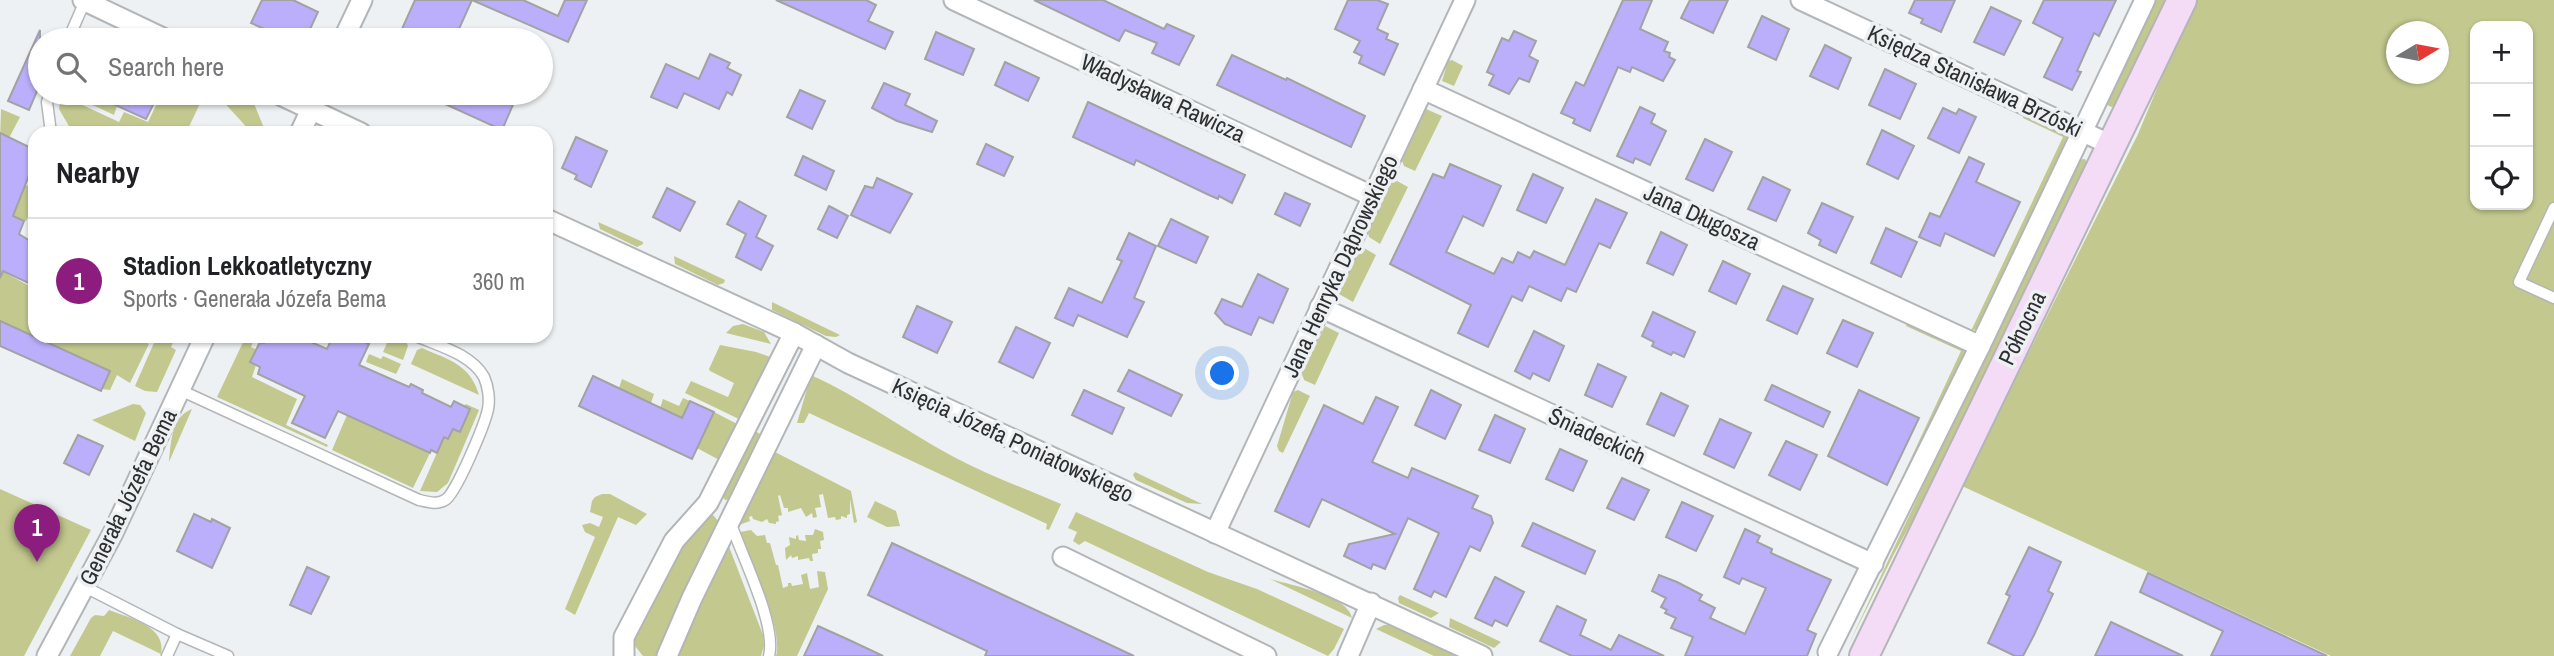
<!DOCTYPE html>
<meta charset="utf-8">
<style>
body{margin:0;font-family:"Archivo Narrow",sans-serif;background:#f2f2f2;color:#202124}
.controls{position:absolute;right:21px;top:21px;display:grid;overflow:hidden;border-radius:14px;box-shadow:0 2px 5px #0004}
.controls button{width:63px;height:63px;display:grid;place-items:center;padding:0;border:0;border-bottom:2px solid #e0e0e0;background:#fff;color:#202124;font:35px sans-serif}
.compass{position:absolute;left:2386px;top:21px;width:63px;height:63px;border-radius:50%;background:#fff;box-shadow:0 2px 5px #0004;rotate:80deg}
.you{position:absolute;left:1223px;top:374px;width:24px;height:24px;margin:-18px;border:5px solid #fff;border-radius:50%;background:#1a73e8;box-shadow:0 0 0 10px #1a73e833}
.badge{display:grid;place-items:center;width:46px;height:46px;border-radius:50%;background:#8c1d7f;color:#fff;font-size:23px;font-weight:700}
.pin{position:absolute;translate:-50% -58px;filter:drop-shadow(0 2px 4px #0008)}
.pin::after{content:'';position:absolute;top:37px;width:24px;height:21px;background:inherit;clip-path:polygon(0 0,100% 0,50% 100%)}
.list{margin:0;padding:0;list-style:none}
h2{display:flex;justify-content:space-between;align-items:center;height:91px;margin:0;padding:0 28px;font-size:30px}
h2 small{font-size:23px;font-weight:400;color:#757577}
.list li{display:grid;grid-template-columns:46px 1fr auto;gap:21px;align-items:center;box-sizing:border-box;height:126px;padding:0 28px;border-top:2px solid #e0e0e0}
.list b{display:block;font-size:26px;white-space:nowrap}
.list p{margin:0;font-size:23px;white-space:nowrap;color:#757577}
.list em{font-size:23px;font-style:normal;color:#757577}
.icon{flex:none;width:38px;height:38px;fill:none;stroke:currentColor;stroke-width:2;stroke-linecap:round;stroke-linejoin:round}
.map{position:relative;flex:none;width:2554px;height:656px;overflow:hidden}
.search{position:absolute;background:#fff;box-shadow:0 2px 5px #0004;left:28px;top:28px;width:525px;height:77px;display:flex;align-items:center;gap:18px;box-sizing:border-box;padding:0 24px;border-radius:38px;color:#757577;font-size:26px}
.panel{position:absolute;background:#fff;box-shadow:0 2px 5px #0004;left:28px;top:126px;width:525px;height:217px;border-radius:21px}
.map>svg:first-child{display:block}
</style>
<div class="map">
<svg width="2554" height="656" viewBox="0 0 2554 656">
<rect width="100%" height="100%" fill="#eef1f3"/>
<!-- green -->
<g fill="#c2c88e" fill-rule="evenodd">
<polygon points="2151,0 2168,0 2118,105 2111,107 2106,104 2105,100"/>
<path d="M2194,0H2554V656H2331L1962,486L2138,134ZM2475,26H2528V205H2475ZM2396,32H2438V74H2396Z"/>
<polygon points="1452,60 1463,66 1454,86 1442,81 1448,61"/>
<polygon points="67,93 89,93 117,106 114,115"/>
<polygon points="162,93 205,93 186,133 73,133 59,109 61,95 119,122 124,112 148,122"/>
<polygon points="221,93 236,93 253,101 266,133 252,133 219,97"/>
<polygon points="1,109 20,117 9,138 0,142"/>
<polygon points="1426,109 1442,116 1415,171 1404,166 1402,161"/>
<polygon points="2024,114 2064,132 2068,139 1978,328 1971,331 2063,137 2023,118"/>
<polygon points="2085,159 2089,167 1958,438 1894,554 1848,646 2076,160"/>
<polygon points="1397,181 1408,187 1380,244 1369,237 1368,233 1392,182"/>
<polygon points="24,185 35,187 35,203 26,221 13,216"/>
<polygon points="598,222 643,242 643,244 637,247 600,229"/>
<polygon points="1364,248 1376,255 1353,302 1339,294 1360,250"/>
<polygon points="674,256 725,280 724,283 718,285 675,264"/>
<polygon points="0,270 35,289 35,336 131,336 149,344 130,383 117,375 110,390 102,389 109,371 0,321"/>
<polygon points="772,302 840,335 836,337 826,336 772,310"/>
<polygon points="1908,321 1965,349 1966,355 1872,542 1961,351 1906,326"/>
<polygon points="743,324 764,332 771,344 726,333 733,326"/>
<polygon points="1325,326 1339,333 1315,385 1304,380 1302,374"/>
<polygon points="157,336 176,336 171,347 176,350 157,392 145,391 135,386"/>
<polygon points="246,336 254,339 251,347 257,350 251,362 256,365 252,377 297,399 286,425 328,445 327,447 217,397"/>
<polygon points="390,336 406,341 408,346 403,360 383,352"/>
<polygon points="720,345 756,352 773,358 743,421 685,393 691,381 728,397 734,383 710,371 709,369"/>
<path d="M422,348C449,360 470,364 479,395L411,364L417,350Z"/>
<polygon points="369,354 381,359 383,356 401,364 396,374 366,362"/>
<path d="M811,375C860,397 904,430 952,456C987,475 1024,488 1061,504L1049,530L1046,529L1047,524L809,413L804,423H797Z"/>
<polygon points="622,379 654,394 651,403 619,388"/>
<polygon points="1298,390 1310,396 1283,453 1279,451 1277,446 1293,392"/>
<polygon points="683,398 690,401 682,418 660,408 663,399 679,406"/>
<polygon points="133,404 140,405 146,413 135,441 92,420"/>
<polygon points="466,404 479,410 448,483 437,492 420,491 444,437 448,439 453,429 460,432 470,409 464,406"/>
<path d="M192,409L169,462C171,443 171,417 192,409Z"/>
<polygon points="714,412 741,426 723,462 697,448"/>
<polygon points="347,415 430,453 413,488 332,450"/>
<polygon points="753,430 764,436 731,499 725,500 721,494"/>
<polygon points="773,451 851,491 857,522 854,523 850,499 850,514 847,515 847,518 841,516 841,519 836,520 835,517 828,518 823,494 819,495 821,507 815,508 817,517 813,518 812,513 806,517 801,508 788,512 788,508 784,508 780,495 778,496 782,515 778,516 779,521 776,522 776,524 769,523 767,519 762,522 753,519 752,516 749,517 750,521 739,525 740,516"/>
<polygon points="1135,472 1202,504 1187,503 1136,480 1133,475"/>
<polygon points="0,489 91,530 24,656 0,656"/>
<polygon points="602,494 610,494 647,514 636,525 618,517 575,615 565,609 595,537 585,532 582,525 590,523 599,527 603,517 590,512 592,501 595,497"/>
<polygon points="875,501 896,511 900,526 887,527 867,517"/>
<polygon points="1076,512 1208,572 1257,589 1344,629 1334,649 1328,656 1085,541 1079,545 1073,541 1077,532 1068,528"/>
<path d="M713,515L719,522L659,653L657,656H643L635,646L633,637C651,602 676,532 713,515Z"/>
<polygon points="815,529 823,532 824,540 820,541 821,549 818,549 818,553 812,554 813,561 810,561 809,558 798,560 798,556 792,558 791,555 786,560 785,548 790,545 789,537 796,539 796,536 798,535 799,540 806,541 805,535 813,535"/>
<path d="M751,530L757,536L765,535L767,543H770L776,565H778L783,588L788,586V583H791L792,586L803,584L801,575L807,573L810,589L819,587L817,571L825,572L828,589L797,656H776C784,631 750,559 740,532Z"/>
<polygon points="728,544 763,635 764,646 761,656 675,656"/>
<path d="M1270,579C1290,585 1348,595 1352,618Z"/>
<polygon points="1400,595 1439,613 1431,618 1399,603 1398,598"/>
<path d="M109,610C129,618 167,626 161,654L113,631L100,656H70L91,618L95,615L104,616Z"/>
<polygon points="1450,618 1501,642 1494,648 1449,627"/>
<polygon points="1384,625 1389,625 1456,656 1434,656 1376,629"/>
</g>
<!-- building -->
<g fill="#bbaefb" stroke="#a2a2a5" stroke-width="2">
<polygon points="262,0 293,0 318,12 305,40 289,40 251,23"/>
<polygon points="415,0 472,0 454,40 397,40"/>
<polygon points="472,0 523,0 558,16 565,0 587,0 568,42"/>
<polygon points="776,0 866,0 876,5 868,21 893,32 885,49"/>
<polygon points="1034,0 1103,0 1164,29 1167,24 1194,36 1179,65 1152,53 1157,43 1125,30 1119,41"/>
<polygon points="1348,0 1377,0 1388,4 1377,29 1388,34 1386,39 1398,44 1384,75 1359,63 1362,56 1354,52 1360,41 1335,29"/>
<polygon points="1623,0 1652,0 1640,29 1668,42 1664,51 1670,53 1669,57 1675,60 1663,81 1632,67 1630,72 1618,67 1590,131 1573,123 1575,119 1561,113 1576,82 1584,86"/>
<polygon points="1690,0 1728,0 1713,33 1681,18"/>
<polygon points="1915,0 1955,0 1941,32 1921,23 1923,19 1909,13"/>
<polygon points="2044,0 2116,0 2099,36 2094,33 2077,71 2081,72 2072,90 2044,77 2063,38 2033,23"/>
<polygon points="1991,7 2021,21 2004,55 1974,42"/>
<polygon points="1762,16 1789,29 1776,60 1748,47"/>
<polygon points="40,30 40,84 29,110 8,101"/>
<polygon points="1514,31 1536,41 1529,56 1538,61 1529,82 1519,78 1509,94 1489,85 1494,75 1487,72 1502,38 1509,41"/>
<polygon points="936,32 974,49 963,75 925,59"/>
<polygon points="1825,45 1851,58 1838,89 1810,76"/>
<polygon points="710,54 730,63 727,68 741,75 732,95 727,92 719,109 684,93 677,108 651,97 666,64 699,79"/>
<polygon points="1232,55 1286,80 1287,78 1365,116 1351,147 1217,85"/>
<polygon points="1005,62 1039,78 1028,101 995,85"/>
<polygon points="1885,69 1916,84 1900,119 1869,105"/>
<polygon points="884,83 910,94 905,105 937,121 932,132 897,121 872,108"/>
<polygon points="800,90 825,101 812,129 787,117"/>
<polygon points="89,93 159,93 146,119"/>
<polygon points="421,93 518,93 502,130"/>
<polygon points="1088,102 1245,175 1232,203 1219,196 1218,199 1209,195 1136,160 1134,165 1073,137"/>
<polygon points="1640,107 1655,114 1651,123 1666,131 1650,165 1635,158 1633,163 1617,156"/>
<polygon points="1943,108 1956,114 1959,109 1976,117 1959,153 1928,138"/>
<polygon points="1882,130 1914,146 1898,179 1867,164"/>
<polygon points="0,133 35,150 35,160 13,216 24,221 19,234 35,244 35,286 3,271 0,278"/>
<polygon points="576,137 607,151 591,187 575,179 577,175 562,168"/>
<polygon points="1705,139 1732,152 1713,191 1686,179"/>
<polygon points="986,144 1013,157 1004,176 977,164"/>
<polygon points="803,156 834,171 826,190 795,175"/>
<polygon points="1969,157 1984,164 1976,182 2020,202 1994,256 1945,233 1940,246 1919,237 1930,213 1940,217"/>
<polygon points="1450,164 1501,186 1483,226 1463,216 1446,252 1494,274 1502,258 1513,263 1518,252 1530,258 1534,251 1565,265 1596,199 1627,213 1610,248 1599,243 1576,292 1567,288 1561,301 1529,286 1522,301 1512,296 1488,347 1458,333 1471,305 1390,264 1433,174 1444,178"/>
<polygon points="1533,174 1563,188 1546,223 1517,210"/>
<polygon points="1763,177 1790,190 1776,221 1748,209"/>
<polygon points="877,178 912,194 890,233 851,215 865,186 873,188"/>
<polygon points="667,188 695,202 680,231 653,217"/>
<polygon points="1285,193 1310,204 1300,226 1275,214"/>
<polygon points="739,201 766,216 756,237 773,246 761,270 736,257 746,234 727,224"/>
<polygon points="1822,203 1853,217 1836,253 1819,245 1821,240 1808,233"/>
<polygon points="829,206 848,216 837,238 818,229"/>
<polygon points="1171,219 1208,237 1196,263 1158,246"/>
<polygon points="1886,228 1917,242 1901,277 1871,263"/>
<polygon points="1661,232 1687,245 1673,275 1647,263"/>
<polygon points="1129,233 1156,246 1134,298 1144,302 1127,337 1078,315 1073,326 1055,318 1069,288 1102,303 1122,261 1117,259"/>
<polygon points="1723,261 1750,274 1736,304 1709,291"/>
<polygon points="1258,274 1288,289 1273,323 1259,317 1251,335 1225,324 1215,313 1222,299 1242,307"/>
<polygon points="1783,286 1813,299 1797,334 1767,320"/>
<polygon points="917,306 952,322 937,353 903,337"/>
<polygon points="1653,312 1695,332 1684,357 1673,352 1671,355 1652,346 1654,342 1642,336"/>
<polygon points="1843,320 1873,333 1857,367 1827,353"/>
<polygon points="0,321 110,371 101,391 0,346"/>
<polygon points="1016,327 1050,343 1033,378 999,362"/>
<polygon points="1534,331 1564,346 1549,381 1533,373 1530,379 1515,371"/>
<polygon points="268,336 297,336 327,349 333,336 352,336 369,344 359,365 409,387 411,384 423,390 422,393 451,407 454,401 470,409 460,432 453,429 448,439 444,437 437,453 431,450 430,453 338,411 325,438 292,423 305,396 258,374 260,367 250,362 260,342 264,343"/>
<polygon points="1598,364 1626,377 1612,407 1585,395"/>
<polygon points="1129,370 1182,395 1171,416 1118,391"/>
<polygon points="593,376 682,418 690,401 714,412 692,459 579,406"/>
<polygon points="1772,385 1830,412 1823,427 1765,400"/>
<polygon points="1084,390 1124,408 1112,434 1072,415"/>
<polygon points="1431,390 1461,405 1445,439 1415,425"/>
<polygon points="1859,390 1919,418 1887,485 1828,456"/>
<polygon points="1661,393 1688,406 1674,436 1647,424"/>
<polygon points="1376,397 1398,407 1372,462 1408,478 1412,468 1478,496 1472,508 1491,516 1493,523 1480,551 1470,546 1446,597 1434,591 1431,597 1414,589 1439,533 1408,518 1385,569 1373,564 1371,569 1344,556 1349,544 1395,534 1322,499 1309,527 1275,511 1324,405 1363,424"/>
<polygon points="1495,415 1525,429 1510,463 1479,450"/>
<polygon points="1720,419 1751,433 1734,468 1704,454"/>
<polygon points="78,435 103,446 89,475 64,463"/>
<polygon points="1786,441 1817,455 1800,490 1769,475"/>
<polygon points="1560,449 1587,461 1573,491 1546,479"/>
<polygon points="1622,478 1649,490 1634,520 1607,508"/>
<polygon points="1682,502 1713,516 1696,551 1666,537"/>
<polygon points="194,514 211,522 212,519 230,528 212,568 177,551"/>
<polygon points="1533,523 1595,551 1585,574 1522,546"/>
<polygon points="1745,529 1760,536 1757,542 1772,549 1771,553 1831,580 1807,630 1816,634 1807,656 1685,656 1693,637 1671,628 1676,618 1665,613 1667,610 1661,607 1666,598 1652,591 1659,575 1677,582 1702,595 1699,600 1715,608 1710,618 1745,634 1766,588 1742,578 1739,584 1724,577"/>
<polygon points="892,543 999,593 1134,656 985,656 987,651 868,595"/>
<polygon points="2029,547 2061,562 2048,591 2053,594 2034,635 2023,656 2015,656 1988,643 2010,596 2006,594"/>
<polygon points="307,567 329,577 311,614 290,605"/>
<polygon points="2148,573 2232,612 2327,656 2211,656 2223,631 2140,592"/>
<polygon points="1495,577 1524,592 1507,626 1495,620 1492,626 1475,618"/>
<polygon points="1557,606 1586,620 1580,635 1611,650 1619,635 1664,656 1572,656 1540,641"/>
<polygon points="2111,622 2183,656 2095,656"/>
<polygon points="818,626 847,639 883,656 804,656"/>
</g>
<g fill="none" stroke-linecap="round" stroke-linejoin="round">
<!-- service casing -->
<g stroke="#b3b6b8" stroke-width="13">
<g id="service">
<polyline points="68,40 85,1"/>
<polyline points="50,93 47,102 51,133"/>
<polyline points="2554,208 2519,282 2554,298"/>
<path d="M180,390L419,500C428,502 437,505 445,500C456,494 485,424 488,409C490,399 488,386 484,377C471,354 439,346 416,336"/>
<path d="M731,524C742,556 777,625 769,656"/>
<polyline points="85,587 177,634 228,656"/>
<polyline points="167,656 177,634"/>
</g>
</g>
<!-- minor casing -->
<g stroke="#b3b6b8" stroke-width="23">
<g id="minor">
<polyline points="83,0 167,40"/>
<polyline points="954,0 1372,196"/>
<polyline points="1801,0 2111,145"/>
<polyline points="343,40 362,0"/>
<polyline points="1423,89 1980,346"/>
<polyline points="276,93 361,133"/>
<polyline points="300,133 319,93"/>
<polyline points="546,219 794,333 848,363 1482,656"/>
<polyline points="1320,307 1873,564"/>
<polyline points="1215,533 1465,0"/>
<polyline points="1063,557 1266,656"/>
<polyline points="1828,652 1980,346 2145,0"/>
<polyline points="47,656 113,533 205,336"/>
<polyline points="624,656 624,637 674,541 708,503 794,333"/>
<polyline points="667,656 692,598 816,345"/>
<polyline points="1348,656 1371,603"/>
</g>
</g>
<!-- secondary casing -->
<g stroke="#b3b6b8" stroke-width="32">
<polyline id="secondary" points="1864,656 2182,0"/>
</g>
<!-- service -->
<use href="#service" stroke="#fff" stroke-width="10"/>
<!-- minor -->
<use href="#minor" stroke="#fff" stroke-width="19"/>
<!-- secondary -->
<use href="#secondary" stroke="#f5dcf6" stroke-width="28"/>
</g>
<g text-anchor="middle" stroke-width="7" stroke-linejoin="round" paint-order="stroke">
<!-- street labels -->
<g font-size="23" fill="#2e2f30" stroke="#eef1f3">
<text transform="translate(1975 81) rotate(25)" y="8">Księdza Stanisława Brzóski</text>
<text transform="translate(1163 98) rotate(25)" y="8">Władysława Rawicza</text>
<text transform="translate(1702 217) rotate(25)" y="8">Jana Długosza</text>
<text transform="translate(1340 266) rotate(-65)" y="8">Jana Henryka Dąbrowskiego</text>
<text transform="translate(2022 328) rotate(-64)" y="8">Północna</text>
<text transform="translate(1597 436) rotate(25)" y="8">Śniadeckich</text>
<text transform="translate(1013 440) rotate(25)" y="8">Księcia Józefa Poniatowskiego</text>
<text transform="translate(128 497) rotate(-64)" y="8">Generała Józefa Bema</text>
</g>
</g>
</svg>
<div class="controls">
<button>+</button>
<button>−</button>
<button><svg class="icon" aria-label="locate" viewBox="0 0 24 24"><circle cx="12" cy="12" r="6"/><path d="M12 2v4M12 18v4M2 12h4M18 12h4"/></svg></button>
</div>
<svg class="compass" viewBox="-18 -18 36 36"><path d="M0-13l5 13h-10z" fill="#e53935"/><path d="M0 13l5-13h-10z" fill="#757577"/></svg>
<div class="you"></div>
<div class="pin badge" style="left:37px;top:562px">1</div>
<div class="search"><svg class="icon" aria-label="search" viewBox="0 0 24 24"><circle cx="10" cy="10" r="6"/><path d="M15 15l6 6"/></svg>Search here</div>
<section class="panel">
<h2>Nearby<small></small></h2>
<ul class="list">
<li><span class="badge">1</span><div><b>Stadion Lekkoatletyczny</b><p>Sports · Generała Józefa Bema</p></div><em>360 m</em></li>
</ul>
</section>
</div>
